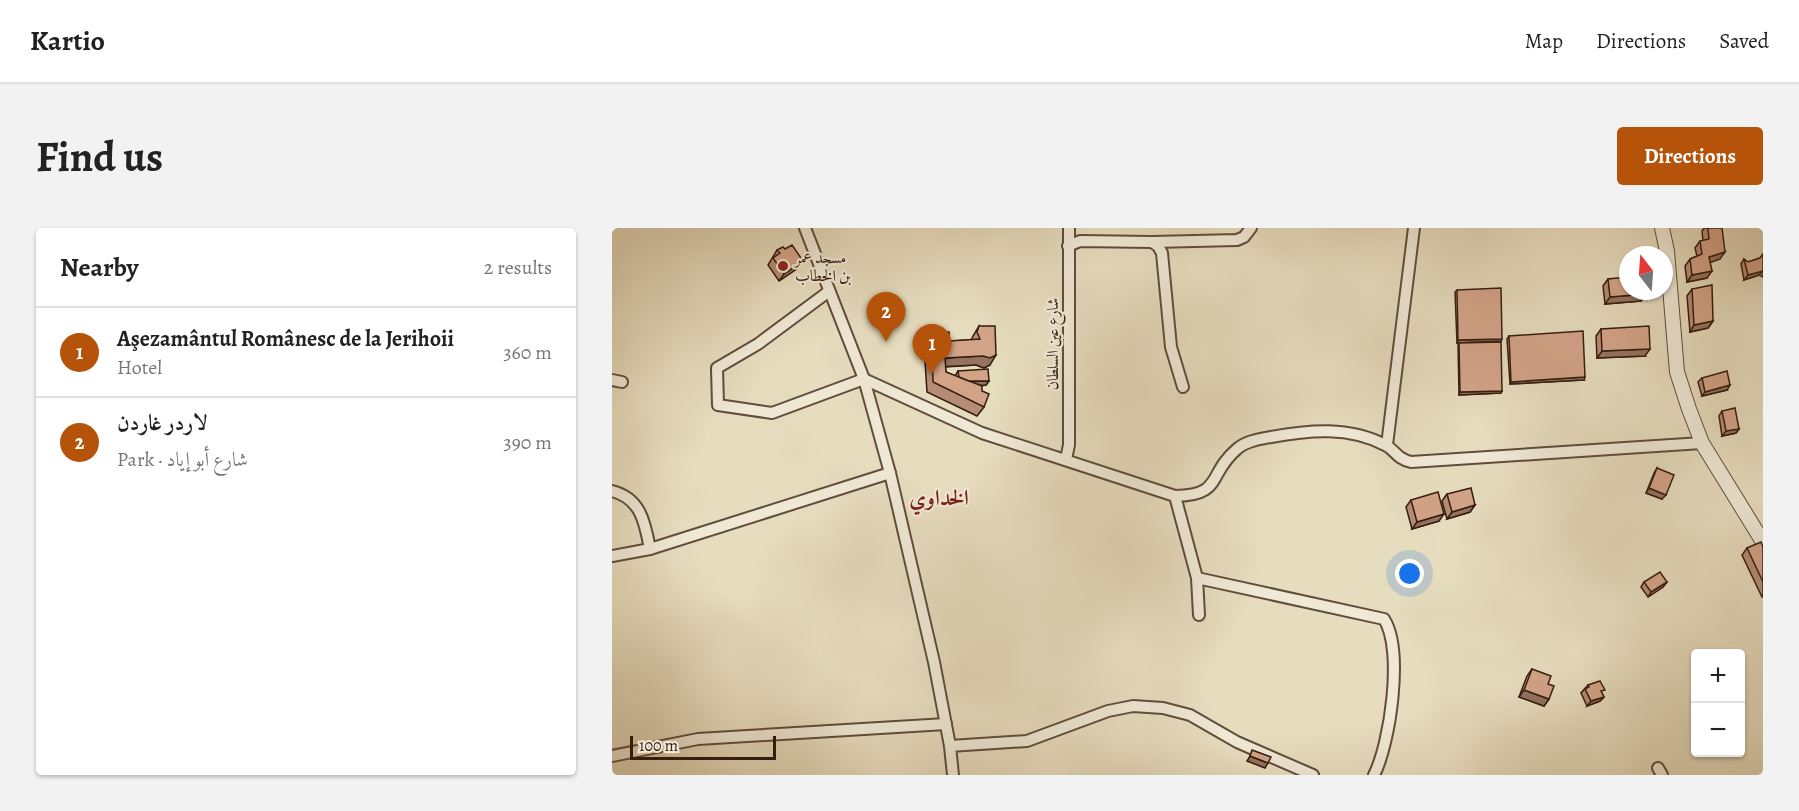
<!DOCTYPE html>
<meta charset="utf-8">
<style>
body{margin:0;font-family:Alegreya,Amiri,serif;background:#f2f2f2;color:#222}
.controls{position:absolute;right:18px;bottom:18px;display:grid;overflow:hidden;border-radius:6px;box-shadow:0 2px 4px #0004}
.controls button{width:54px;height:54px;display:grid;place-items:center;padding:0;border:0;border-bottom:2px solid #e0e0e0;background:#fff;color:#222;font:30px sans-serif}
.compass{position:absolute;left:1007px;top:18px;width:54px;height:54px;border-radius:50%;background:#fff;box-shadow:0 2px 4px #0004;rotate:343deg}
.scale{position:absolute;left:18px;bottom:15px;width:146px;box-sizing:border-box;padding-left:6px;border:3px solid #351d0f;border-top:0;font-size:16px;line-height:21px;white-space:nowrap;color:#351d0f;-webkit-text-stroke:4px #efe8d5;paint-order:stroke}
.you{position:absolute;left:798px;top:346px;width:21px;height:21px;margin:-15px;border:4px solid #fff;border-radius:50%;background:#1a73e8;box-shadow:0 0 0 9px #1a73e833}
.badge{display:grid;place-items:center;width:39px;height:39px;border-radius:50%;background:#b45309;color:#fff;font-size:20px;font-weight:700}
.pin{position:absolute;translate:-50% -50px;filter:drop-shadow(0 2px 3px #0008)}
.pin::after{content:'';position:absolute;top:32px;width:21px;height:18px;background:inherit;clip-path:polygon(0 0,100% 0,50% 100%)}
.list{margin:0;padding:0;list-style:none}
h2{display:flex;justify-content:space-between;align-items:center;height:78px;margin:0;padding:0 24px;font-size:26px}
h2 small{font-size:20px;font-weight:400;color:#767676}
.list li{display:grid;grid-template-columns:39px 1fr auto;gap:18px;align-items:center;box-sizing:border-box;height:90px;padding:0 24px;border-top:2px solid #e0e0e0}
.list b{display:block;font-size:22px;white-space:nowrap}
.list p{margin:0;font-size:20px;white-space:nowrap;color:#767676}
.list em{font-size:20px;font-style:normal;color:#767676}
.map{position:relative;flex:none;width:1151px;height:547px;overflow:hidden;border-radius:6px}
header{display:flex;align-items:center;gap:36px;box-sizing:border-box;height:84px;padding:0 30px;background:#fff;border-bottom:2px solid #e0e0e0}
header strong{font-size:28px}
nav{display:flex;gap:33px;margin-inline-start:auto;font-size:21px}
.intro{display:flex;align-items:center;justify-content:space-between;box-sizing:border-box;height:144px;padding:0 36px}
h1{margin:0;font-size:42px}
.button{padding:15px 27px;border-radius:6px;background:#b45309;color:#fff;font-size:21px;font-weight:700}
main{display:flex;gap:36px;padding:0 36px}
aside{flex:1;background:#fff;border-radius:6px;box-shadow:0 2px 4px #0004}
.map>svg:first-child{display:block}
</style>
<header>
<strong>Kartio</strong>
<nav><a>Map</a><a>Directions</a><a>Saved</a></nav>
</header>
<div class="intro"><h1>Find us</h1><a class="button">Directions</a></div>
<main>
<aside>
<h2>Nearby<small>2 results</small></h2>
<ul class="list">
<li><span class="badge">1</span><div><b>Aşezamântul Românesc de la Jerihoii</b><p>Hotel</p></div><em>360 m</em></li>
<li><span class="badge">2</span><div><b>لاردر غاردن</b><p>Park · شارع أبو إياد</p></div><em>390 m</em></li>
</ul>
</aside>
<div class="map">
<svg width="1151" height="547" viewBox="0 0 1151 547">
<rect width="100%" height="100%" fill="#e6dcbe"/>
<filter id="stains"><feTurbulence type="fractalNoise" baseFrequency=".00333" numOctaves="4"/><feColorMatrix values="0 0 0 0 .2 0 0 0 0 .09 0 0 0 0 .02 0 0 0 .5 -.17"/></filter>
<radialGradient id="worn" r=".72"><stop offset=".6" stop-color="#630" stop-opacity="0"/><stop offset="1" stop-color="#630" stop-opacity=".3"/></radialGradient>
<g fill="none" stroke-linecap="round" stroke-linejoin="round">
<!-- minor casing -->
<g stroke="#614d3b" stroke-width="14">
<g id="minor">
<polyline points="193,0 252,151 278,245 322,434 338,518"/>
<polyline points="540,14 625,12 632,9 639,0"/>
<polyline points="456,18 468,13 540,14 546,18 550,25 559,119 571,159"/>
<polyline points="216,64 146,116 105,140 106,177 160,185 252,151 370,205 563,268 585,350"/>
<polyline points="0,152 10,154"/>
<polyline points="775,217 802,0"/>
<polyline points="454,231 457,217 457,0"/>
<path d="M0,263C29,270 33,295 38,321"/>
<path d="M563,268C612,267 595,246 625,221C634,213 648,211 659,209C697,202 737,198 773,217C784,222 783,230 799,234L1090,215"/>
<polyline points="0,328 38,321 278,245"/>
<path d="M587,387L585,350L772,391C792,422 778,516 762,547"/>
<polyline points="0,528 86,511 334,496"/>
<polyline points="1046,540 1050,547"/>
<polyline points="341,547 338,518 415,513 496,483 521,478 551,480 578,487 625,514 701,547"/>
</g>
</g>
<!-- tertiary casing -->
<g stroke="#614d3b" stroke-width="16">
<polyline id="tertiary" points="1050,0 1055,23 1065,144 1077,181 1090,215 1151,314"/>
</g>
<!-- minor -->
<use href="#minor" stroke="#efe8d5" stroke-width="10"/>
<!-- tertiary -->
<use href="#tertiary" stroke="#efe8d5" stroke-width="14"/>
</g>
<!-- wall -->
<g fill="#b58c75" stroke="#351d0f" stroke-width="1.5">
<polygon points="1092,0 1110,0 1108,31 1098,34 1095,50 1075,54 1073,38 1078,31 1085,28 1083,20 1088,13 1091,13 1090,3"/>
<polygon points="173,21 191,33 186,40 167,53 156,37 165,22"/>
<polygon points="1151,26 1151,49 1147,47 1132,52 1129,36 1132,31 1136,34 1148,30"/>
<polygon points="996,51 1034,66 1029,73 993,76 991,58"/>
<polygon points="1080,61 1101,93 1096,100 1078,104 1075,68"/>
<polygon points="845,62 889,113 845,115 843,64"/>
<polygon points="367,98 378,137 372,140 364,137 333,139 334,144 343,148 346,143 377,153 374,157 368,158 372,179 365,188 315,164 313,133 318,127 316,114 323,105 337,113 359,112 361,108"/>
<polygon points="989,101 1033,128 985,130 984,108"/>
<polygon points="897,108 972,152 898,156 895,111"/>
<polygon points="847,115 890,163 889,165 847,167 846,117"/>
<polygon points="1090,150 1115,162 1090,168 1086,154"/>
<polygon points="1110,183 1127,201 1124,205 1110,208 1107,188"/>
<polygon points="1045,240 1050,271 1034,265 1042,245"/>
<polygon points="835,266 863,277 858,284 835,291 830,273"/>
<polygon points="799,272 827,293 800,301 794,279"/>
<polygon points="1151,319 1151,368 1150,369 1130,327 1135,320"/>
<polygon points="1032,354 1055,354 1051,359 1036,369 1029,359"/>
<polygon points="920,441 936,456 937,471 932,478 907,469 915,448"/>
<polygon points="976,457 990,465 992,469 988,473 975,478 969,465"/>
</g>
<!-- shaded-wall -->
<g fill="#94725f" stroke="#351d0f" stroke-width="1.5">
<polygon points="1113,24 1108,31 1092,37 1097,29"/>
<polygon points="191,33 186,40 167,53 172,46"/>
<polygon points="1100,43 1095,50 1075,54 1080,47"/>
<polygon points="1151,43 1147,47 1132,52 1136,47"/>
<polygon points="1034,66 1029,73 993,76 998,69"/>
<polygon points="1101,93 1096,100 1078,104 1082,97"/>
<polygon points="890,111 889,113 845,115 846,112"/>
<polygon points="1038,121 1033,128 985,130 990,123"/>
<polygon points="384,127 378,137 372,140 364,137 326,139 333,130"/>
<polygon points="973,149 972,152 898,156 899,154"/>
<polygon points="377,153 374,157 344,159 347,154"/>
<polygon points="1118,157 1115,162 1090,168 1093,164"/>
<polygon points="890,163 889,165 847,167 848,164"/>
<polygon points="1127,201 1124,205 1110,208 1114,203"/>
<polygon points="1037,260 1054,267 1050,271 1034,265"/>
<polygon points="863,277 858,284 835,291 840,284"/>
<polygon points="832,286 827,293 800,301 805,294"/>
<polygon points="1055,354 1051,359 1036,369 1039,364"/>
<polygon points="912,462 937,471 932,478 907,469"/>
<polygon points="992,469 988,473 975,478 979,473"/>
<polygon points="638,528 656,535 653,540 635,533"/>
</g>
<!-- building -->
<g fill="#d3a388" stroke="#351d0f" stroke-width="1.5">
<polygon points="1096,0 1110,0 1113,24 1097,29 1100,43 1080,47 1078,31 1090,26 1088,13 1097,11"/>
<polygon points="180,17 191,33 172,46 161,30 168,25 165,22 171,19 173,21"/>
<polygon points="1151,26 1151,43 1136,47 1132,31 1136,34 1148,30"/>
<polygon points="1016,49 1016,63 1034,63 1034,66 998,69 996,51"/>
<polygon points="1100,57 1101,93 1082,97 1080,61"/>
<polygon points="889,60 890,111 846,112 845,62"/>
<polygon points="367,98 383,98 384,127 378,130 371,128 333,130 334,144 370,158 370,163 377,166 372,179 321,154 320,124 325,124 323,105 337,104 337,113 368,111 365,104"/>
<polygon points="1037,98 1038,121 990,123 989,101"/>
<polygon points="971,103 973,149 899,154 897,108"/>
<polygon points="889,114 890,163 848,164 847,115"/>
<polygon points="376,141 377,153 357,153 347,149 346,143"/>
<polygon points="1115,143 1118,157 1093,164 1090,150"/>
<polygon points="1123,180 1127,201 1114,203 1110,183"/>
<polygon points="1045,240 1062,247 1054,267 1037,260"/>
<polygon points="859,260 863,277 840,284 835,266"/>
<polygon points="826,264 832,286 805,294 799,272"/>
<polygon points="1149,314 1151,319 1151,354 1135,320"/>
<polygon points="1048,344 1055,354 1039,364 1032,354"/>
<polygon points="920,441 939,448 936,456 942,458 937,471 912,462"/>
<polygon points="988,453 993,462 989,463 992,469 979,473 973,461 977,459 976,457"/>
<polygon points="640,522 659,529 656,535 638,528"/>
</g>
<!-- markers -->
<circle fill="#8f2418" stroke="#efe8d5" stroke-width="2" cx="171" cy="38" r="6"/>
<g text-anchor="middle" stroke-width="4.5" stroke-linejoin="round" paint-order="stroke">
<!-- poi labels -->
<g font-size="16" fill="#351d0f" stroke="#efe8d5" text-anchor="start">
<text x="183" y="35">مسجد عمر<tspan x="183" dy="18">بن الخطاب</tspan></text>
</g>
<!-- street labels -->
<g font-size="16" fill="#351d0f" stroke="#efe8d5">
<text transform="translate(440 116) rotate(-90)" y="6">شارع عين السلطان</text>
</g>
<!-- district labels -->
<g font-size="22" font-weight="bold" fill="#7a1f14" stroke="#efe8d5">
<text x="327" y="277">الخداوي</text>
</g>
</g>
<rect width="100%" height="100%" filter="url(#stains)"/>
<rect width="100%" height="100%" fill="url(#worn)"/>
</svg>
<div class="controls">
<button>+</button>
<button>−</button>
</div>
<svg class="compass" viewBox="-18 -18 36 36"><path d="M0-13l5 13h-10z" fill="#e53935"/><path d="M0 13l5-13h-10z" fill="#767676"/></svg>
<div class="scale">100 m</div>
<div class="you"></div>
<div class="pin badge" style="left:320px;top:146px">1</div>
<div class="pin badge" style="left:274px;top:114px">2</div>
</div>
</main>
